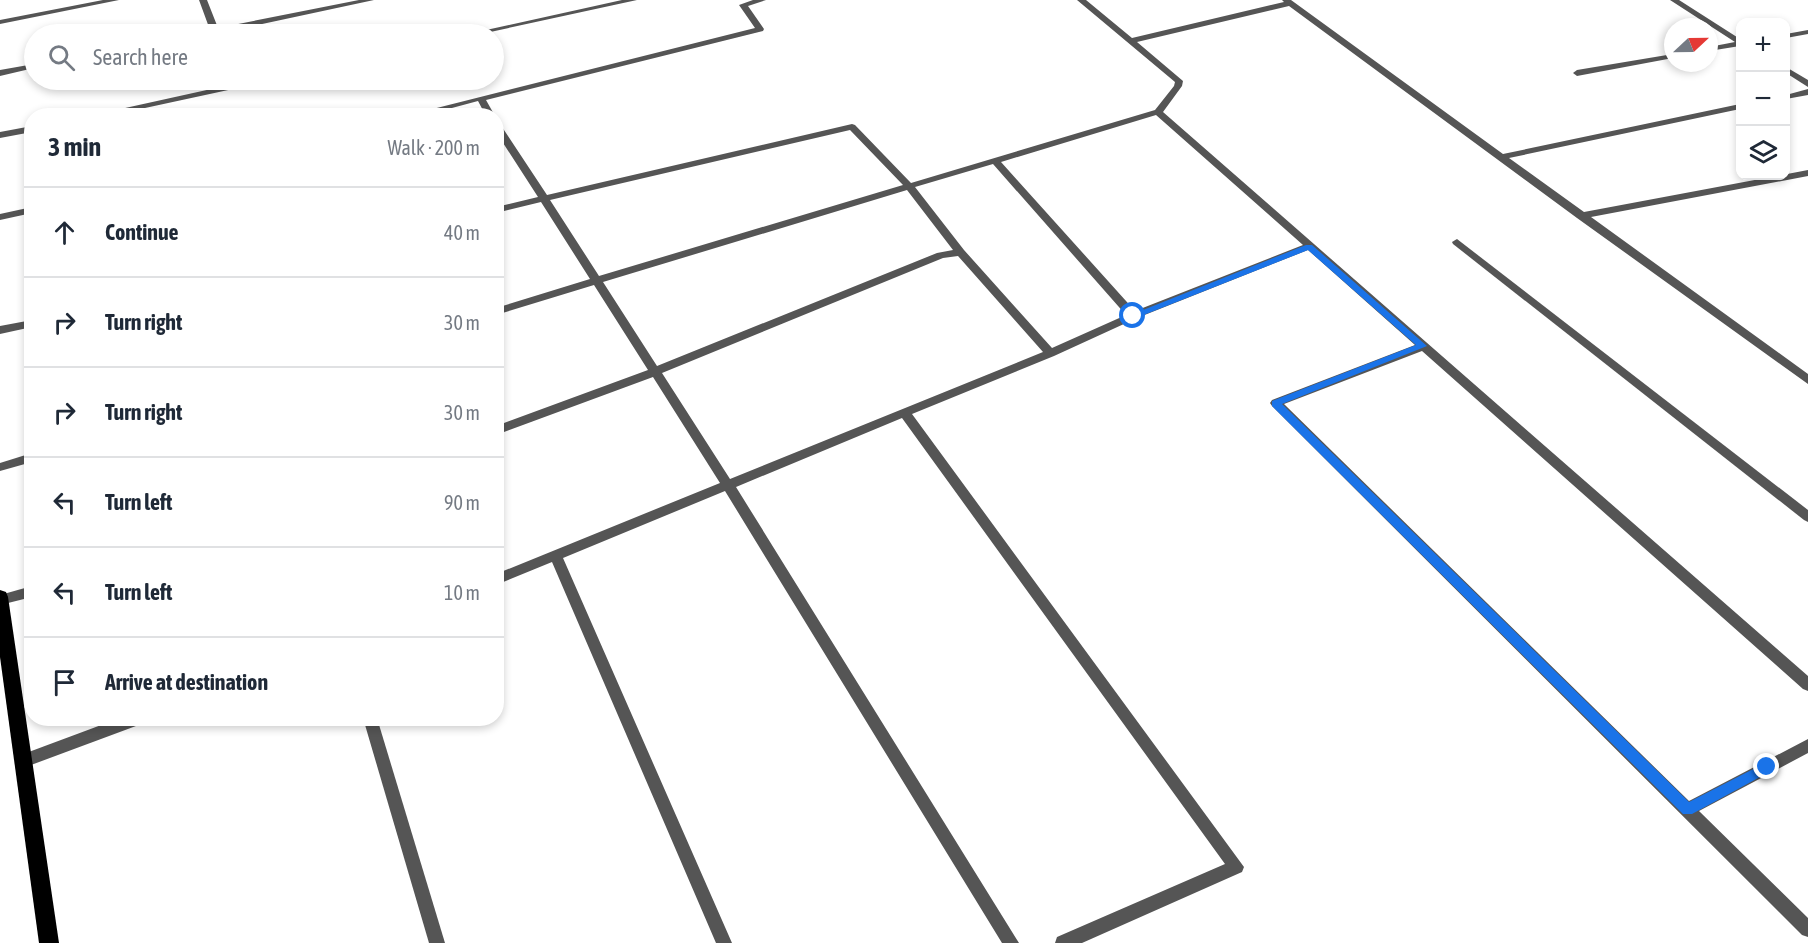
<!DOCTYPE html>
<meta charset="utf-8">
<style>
body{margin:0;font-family:"Asap Condensed",sans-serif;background:#f2f2f3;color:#1f2937}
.controls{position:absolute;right:18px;top:18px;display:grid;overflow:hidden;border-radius:12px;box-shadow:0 3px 9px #0003}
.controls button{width:54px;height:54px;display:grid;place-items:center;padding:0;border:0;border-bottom:2px solid #e0e1e3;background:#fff;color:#1f2937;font:30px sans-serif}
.compass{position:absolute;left:1664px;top:18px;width:54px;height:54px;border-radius:50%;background:#fff;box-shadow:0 3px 9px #0003;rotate:68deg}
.stop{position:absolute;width:18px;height:18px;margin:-14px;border:4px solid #1a73e8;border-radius:50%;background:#fff}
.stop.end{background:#1a73e8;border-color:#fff;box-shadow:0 2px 6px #0008}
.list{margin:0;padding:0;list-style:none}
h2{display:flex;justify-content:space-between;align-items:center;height:78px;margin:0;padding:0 24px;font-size:26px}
h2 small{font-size:20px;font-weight:400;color:#747a83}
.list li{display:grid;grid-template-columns:39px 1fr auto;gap:18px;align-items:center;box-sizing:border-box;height:90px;padding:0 24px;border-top:2px solid #e0e1e3}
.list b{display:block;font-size:22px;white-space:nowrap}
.list em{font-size:20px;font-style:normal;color:#747a83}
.icon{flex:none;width:33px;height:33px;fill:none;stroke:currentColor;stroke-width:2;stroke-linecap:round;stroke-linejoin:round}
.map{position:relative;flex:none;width:1808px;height:943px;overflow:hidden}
.search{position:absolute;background:#fff;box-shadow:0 3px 9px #0003;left:24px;top:24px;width:480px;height:66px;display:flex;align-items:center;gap:15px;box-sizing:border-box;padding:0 21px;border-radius:33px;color:#747a83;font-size:22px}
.panel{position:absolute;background:#fff;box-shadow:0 3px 9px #0003;left:24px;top:108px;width:480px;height:618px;border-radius:24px}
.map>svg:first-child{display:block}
</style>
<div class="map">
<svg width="1808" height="943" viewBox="0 0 1808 943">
<rect width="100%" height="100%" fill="#fff"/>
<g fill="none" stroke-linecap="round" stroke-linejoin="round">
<!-- street -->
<g fill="#555" fill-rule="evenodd">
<polygon points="103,0 119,0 0,24 0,20"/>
<polygon points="199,0 207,0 218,28 359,0 374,0 215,34 198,34 199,32 210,30"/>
<polygon points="622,0 637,0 481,34 468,34"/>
<polygon points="753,0 766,0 748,6 764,29 763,31 486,100 495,116 486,116 478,101 422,116 405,116 755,28 739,5"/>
<path d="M1077,0H1086L1132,38L1284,2L1282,0H1291L1503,154L1740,104V109L1509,158L1584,212L1808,170V176L1591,217L1808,374V384L1577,218L1289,6L1137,42L1183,81L1182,86L1163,112L1808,676V691L1803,689L1422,351L1284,404L1689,801L1808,739V753L1699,811L1808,918V937L1802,935L1272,406L1270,403L1272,400L1415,345L1308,250L1137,318L1054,356L912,414L1244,867L1242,872L1082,943H1055L1057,937L1225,864L902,418L736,487L1019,943H1002L725,491L563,558L732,943H716L552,562L496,585V574L720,483L653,377L496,435V426L648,370L594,285L496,315V308L590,279L541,202L496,213V207L538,197L496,132V121L500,124L547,195L852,124L855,125L911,183L1155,110L1174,86L1175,82ZM1156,115L1303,245L1135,311L1001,162ZM850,130L903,185L599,276L550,200ZM993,164L1126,315L1052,348L964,250L915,187ZM907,190L953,250L937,253L657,366L603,282ZM958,256L1043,352L730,479L662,373L943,258Z"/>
<polygon points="1670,0 1679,0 1740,39 1740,46 1709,51 1709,47 1735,42"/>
<polygon points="1808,30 1808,34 1786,38 1786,34"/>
<polygon points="1673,54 1673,58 1577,76 1573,73 1577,70"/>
<polygon points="34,64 34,68 0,76 0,70"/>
<polygon points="1786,67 1808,80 1808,87 1786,73"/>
<polygon points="252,80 265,80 261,83 108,116 89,116"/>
<polygon points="1808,89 1808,95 1786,99 1786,95"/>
<polygon points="32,126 32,132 0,138 0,132"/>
<polygon points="32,207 32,213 0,220 0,214"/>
<polygon points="1457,239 1808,510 1808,522 1804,520 1453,244 1452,242"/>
<polygon points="32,320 32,327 0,334 0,326"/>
<polygon points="32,453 32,462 0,471 0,463"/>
<polygon points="32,586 32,597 0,605 0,595"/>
<polygon points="120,718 146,718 144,723 23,768 18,766 16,761 18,756"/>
<polygon points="363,718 377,718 445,943 429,943"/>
</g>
<!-- primary -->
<polygon fill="#000" fill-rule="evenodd" points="0,590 6,592 8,597 59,943 39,943 0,657"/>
</g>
<!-- route -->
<polygon fill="#1a73e8" points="1306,245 1312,245 1427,346 1282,404 1689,802 1767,762 1771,763 1771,771 1692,814 1683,814 1272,406 1272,401 1416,345 1308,250 1136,318 1128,316"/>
</svg>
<div class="controls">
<button>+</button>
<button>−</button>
<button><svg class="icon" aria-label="layers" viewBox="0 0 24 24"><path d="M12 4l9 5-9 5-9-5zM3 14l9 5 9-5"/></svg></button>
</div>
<svg class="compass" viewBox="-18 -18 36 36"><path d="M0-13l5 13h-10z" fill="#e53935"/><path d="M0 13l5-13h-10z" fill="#747a83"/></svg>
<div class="stop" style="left:1133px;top:316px"></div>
<div class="stop end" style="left:1767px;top:767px"></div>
<div class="search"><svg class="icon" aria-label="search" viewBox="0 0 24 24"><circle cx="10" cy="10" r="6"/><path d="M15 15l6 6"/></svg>Search here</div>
<section class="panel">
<h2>3 min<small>Walk · 200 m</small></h2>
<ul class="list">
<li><svg class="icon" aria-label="ahead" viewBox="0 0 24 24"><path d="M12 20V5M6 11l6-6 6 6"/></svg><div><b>Continue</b></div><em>40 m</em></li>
<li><svg class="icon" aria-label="right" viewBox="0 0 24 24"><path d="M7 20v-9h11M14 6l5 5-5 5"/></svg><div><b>Turn right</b></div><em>30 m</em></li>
<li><svg class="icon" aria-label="right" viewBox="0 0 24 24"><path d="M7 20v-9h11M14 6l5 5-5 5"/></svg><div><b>Turn right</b></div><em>30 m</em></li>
<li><svg class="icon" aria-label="left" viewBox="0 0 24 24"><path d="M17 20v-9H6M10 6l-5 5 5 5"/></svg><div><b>Turn left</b></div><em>90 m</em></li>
<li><svg class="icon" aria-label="left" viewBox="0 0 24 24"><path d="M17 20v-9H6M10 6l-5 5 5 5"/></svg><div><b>Turn left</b></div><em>10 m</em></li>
<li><svg class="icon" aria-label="arrive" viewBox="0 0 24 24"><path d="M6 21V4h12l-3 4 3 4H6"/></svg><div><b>Arrive at destination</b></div></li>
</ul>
</section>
</div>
